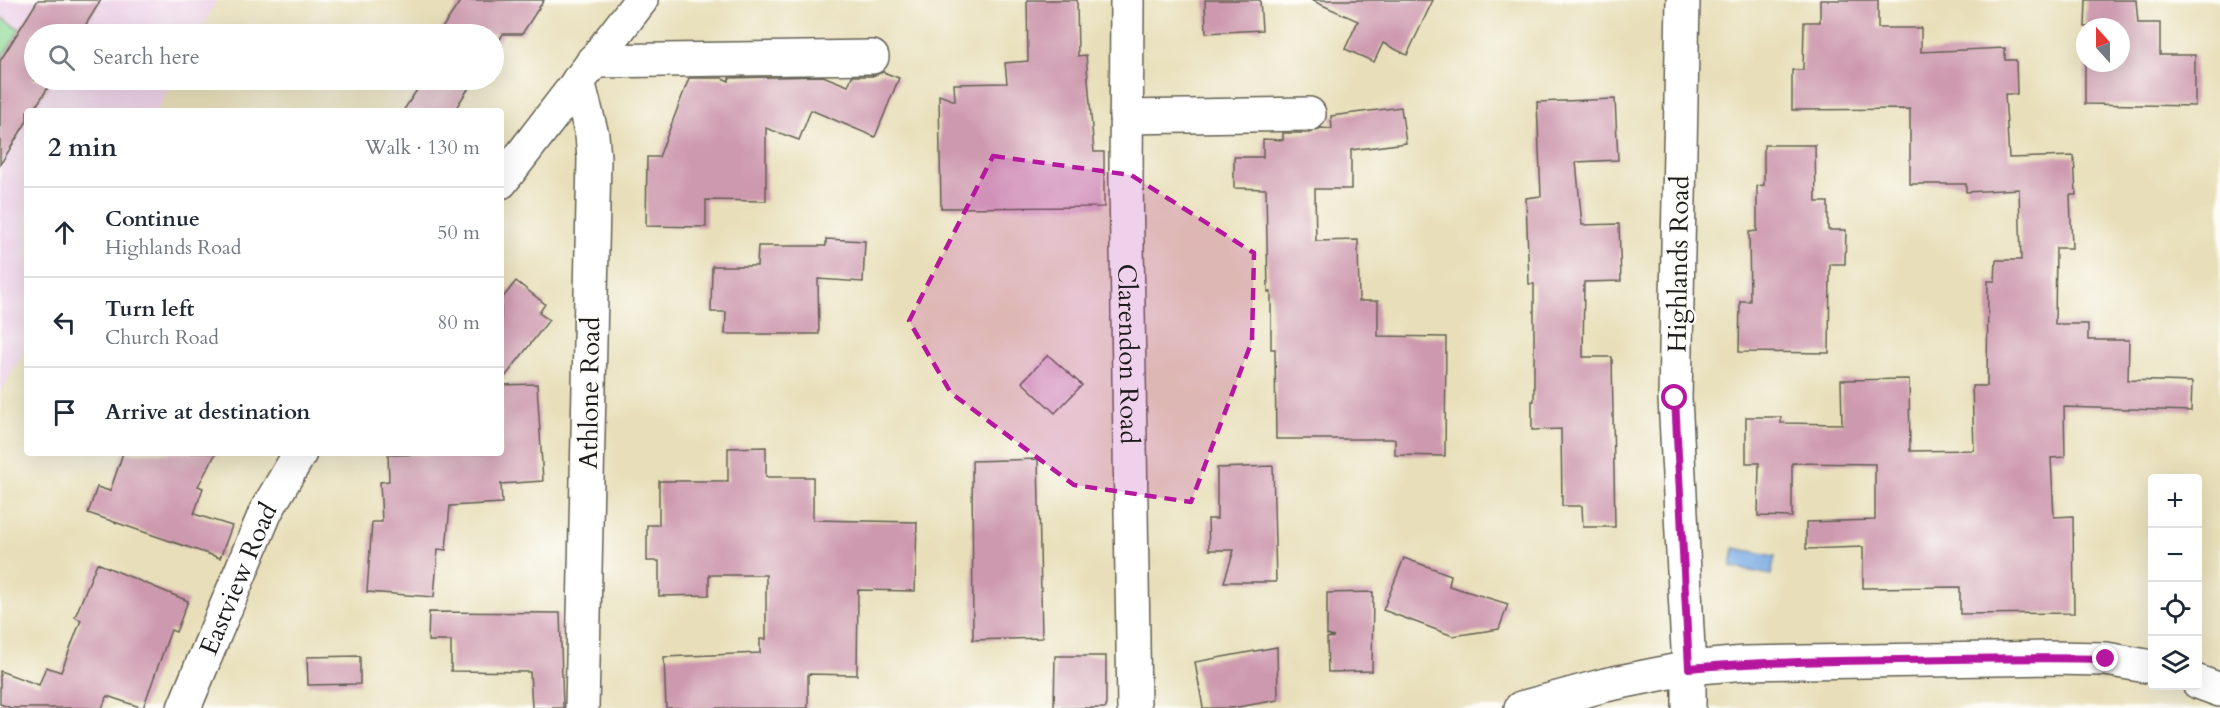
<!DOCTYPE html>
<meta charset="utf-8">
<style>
body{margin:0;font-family:Cardo,serif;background:#f2f2f3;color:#1f2937}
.controls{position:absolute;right:18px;bottom:18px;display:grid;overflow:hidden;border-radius:6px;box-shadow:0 6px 24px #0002}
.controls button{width:54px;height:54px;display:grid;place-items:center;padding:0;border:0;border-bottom:2px solid #e0e1e3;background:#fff;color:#1f2937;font:30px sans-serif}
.compass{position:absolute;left:2076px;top:18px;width:54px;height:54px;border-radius:50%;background:#fff;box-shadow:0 6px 24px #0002;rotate:339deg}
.stop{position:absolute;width:18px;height:18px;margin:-14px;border:4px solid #b5179e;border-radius:50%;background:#fff}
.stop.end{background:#b5179e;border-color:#fff;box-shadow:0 2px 6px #0008}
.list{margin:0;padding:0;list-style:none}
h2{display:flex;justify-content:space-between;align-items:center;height:78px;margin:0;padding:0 24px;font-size:26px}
h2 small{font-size:20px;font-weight:400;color:#747a83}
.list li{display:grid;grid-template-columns:39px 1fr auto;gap:18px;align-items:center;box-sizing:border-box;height:90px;padding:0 24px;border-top:2px solid #e0e1e3}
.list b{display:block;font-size:22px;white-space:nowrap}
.list p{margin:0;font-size:20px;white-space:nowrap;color:#747a83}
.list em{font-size:20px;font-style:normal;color:#747a83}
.icon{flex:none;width:33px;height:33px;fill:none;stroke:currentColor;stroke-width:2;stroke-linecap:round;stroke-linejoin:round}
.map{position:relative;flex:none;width:2220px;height:708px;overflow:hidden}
.search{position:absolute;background:#fff;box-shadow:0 6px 24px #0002;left:24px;top:24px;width:480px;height:66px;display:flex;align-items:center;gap:15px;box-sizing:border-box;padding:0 21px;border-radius:33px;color:#747a83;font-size:22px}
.panel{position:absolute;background:#fff;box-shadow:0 6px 24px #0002;left:24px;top:108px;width:480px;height:348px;border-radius:6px}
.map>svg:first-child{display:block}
</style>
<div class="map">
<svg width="2220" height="708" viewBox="0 0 2220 708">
<rect width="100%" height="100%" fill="#fdfcf7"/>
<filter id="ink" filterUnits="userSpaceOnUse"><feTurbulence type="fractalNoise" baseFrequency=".0167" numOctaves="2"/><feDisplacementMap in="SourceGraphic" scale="12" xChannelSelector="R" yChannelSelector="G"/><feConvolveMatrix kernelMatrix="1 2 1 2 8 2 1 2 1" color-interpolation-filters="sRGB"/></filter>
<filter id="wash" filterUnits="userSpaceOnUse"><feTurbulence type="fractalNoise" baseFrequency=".008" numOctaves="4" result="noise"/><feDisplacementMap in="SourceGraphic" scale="24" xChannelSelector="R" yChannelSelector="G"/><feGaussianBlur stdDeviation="1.35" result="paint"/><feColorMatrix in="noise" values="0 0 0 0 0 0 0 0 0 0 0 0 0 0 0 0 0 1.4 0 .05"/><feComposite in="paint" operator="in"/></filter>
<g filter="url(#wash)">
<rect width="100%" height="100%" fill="#e8dfba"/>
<!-- built -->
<polygon fill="#edd0e8" points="0,0 217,0 198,34 34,34 34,80 173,80 156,111 27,111 27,346 0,393"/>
<!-- green -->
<polygon fill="#8edb99" stroke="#557c5a" stroke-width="1.5" points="0,17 20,29 0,61"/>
<!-- water -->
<polygon fill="#76a9e2" stroke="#49627f" stroke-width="1.5" points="1734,548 1775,556 1771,575 1731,567"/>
<g id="blocks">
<!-- building -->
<g fill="#cd99ae">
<polygon points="38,0 101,0 80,34 34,34 34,80 53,80 33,111 27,111 27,121 0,165 0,61"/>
<polygon points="461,0 544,0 522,34 503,34 494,49 494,34 438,34"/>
<polygon points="1027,0 1077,0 1078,56 1086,55 1094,152 1104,152 1104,207 941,208 939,95 955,101 954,84 1007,83 1005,63 1028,61"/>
<polygon points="1205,0 1260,0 1262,30 1206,33"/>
<polygon points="1311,0 1433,0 1407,55 1383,43 1374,62 1345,49 1358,21"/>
<polygon points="1820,0 1878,0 1878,28 1921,28 1921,52 2005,48 2005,60 2016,60 2017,94 2005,94 2009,158 2074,156 2076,195 2070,195 2072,248 2056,248 2055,324 2088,324 2088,340 2129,340 2128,380 2192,382 2191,411 2064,407 2065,457 2051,458 2054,517 2073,516 2074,613 1960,614 1960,587 1863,588 1863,547 1806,549 1806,522 1875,520 1875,464 1792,463 1792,517 1758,516 1759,463 1746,463 1746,417 1781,417 1781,423 1842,424 1841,380 1909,379 1910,451 1974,450 1972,386 1987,386 1988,281 1995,281 1996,260 2021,260 2019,189 1966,192 1966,184 1910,184 1910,109 1792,110 1792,70 1803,70 1804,22 1820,22"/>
<polygon points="2086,0 2136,0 2138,23 2160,23 2160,55 2195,55 2195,106 2085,104 2085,63 2121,63 2121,27 2085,27"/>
<polygon points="883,72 899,78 875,137 811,110 799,140 766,128 766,201 706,200 706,227 646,226 647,157 659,157 689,78 722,78 729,81 729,78 823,76 848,86 852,76 872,76"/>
<polygon points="409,80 474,80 454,111 403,111 417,90 406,83"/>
<polygon points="1615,99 1618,160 1576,162 1582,225 1619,224 1621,281 1584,282 1583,357 1612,357 1615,527 1583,527 1582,506 1562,506 1561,429 1532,430 1532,401 1534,401 1534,284 1529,284 1526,198 1541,196 1537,102"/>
<polygon points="1401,107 1406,143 1351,150 1351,189 1315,189 1316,241 1358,240 1359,301 1378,301 1378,336 1446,337 1445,456 1395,455 1395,439 1276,439 1275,349 1271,349 1271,292 1268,292 1266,189 1234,188 1234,157 1263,157 1263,139 1283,140 1283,133 1309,133 1321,128 1332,129 1331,116"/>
<polygon points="1764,145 1815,145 1816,202 1828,202 1828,230 1846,230 1845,264 1830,264 1829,353 1739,352 1740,301 1750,301 1749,232 1757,231 1757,186 1764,185"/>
<polygon points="826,239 865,241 863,282 818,279 819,334 725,334 726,312 711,312 712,266 757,266 758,246 826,246"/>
<polygon points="516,281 545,304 539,313 549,320 501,382 501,300"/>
<polygon points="1048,355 1082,385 1055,413 1022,382"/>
<polygon points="537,384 543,481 501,484 502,503 450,506 446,550 438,549 434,597 367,592 372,522 382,522 380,482 389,481 388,455 501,453 501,385"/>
<polygon points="766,447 766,477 813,477 813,520 917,522 915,591 858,590 857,675 808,674 808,708 666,708 664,657 760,653 760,639 766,639 766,575 709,575 709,595 659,596 659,561 647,561 647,525 659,525 659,481 728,481 728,448"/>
<polygon points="123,453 216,453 198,486 203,488 194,514 232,526 220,558 88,513 97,487 110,491"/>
<polygon points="1038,459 1042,638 973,640 972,461"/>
<polygon points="1273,466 1276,582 1224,582 1234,550 1209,550 1208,519 1217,519 1217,468"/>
<polygon points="1404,558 1451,575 1449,586 1508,604 1499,629 1453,636 1383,610"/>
<polygon points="97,563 188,601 176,632 171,630 143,708 107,696 102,708 11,708 0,704 0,671 39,685 46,667 61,672 81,620 75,617"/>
<polygon points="1373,592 1372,671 1328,672 1327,638 1334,637 1327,635 1327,593"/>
<polygon points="429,612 560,613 563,708 532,708 530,672 451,671 451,641 428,641"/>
<polygon points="1277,647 1278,700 1232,708 1203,708 1195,662"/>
<polygon points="360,656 360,684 308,685 307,657"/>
<polygon points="1055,656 1106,656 1106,708 1054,708"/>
</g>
</g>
</g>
<g filter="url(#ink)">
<use href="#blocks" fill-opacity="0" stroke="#636053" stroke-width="1.5"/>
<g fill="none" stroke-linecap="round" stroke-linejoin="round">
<!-- minor casing -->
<g stroke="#636053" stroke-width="36">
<g id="minor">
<path id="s1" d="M1127,0L1126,179L1134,708"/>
<polyline points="1683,0 1675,398 1689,668 1689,708"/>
<polyline points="593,61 872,57"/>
<polyline points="578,81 592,135 594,158 582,708"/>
<polyline points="1126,117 1309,114"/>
<polyline points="501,182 641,0"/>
<polyline points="2198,682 2220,690"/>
<path id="s2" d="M184,708L266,511L300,453"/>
<polyline points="1521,708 1605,685 1689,668 1745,663 2049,658 2106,659 2152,667"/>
</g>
</g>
<!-- minor -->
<use href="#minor" stroke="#fff" stroke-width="33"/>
</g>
</g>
<g fill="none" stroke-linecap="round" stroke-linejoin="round" filter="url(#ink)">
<!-- route -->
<path stroke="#b5179e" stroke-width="8" d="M1675,398L1689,668C1759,662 1829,661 1900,660C1968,659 2037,657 2106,659"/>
</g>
<!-- marked area -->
<path fill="#b5179e" fill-opacity="0.2" stroke="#b5179e" stroke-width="4.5" stroke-dasharray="12 8" stroke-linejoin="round" d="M993,156L1131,175L1254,253L1252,341L1191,502L1074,485L951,393L909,321Z"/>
<g text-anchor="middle" stroke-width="4.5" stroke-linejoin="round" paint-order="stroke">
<!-- street labels -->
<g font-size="26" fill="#1c1c1c" stroke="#fdfcf7">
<text transform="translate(1678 264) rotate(-89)" y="9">Highlands Road</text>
<text dy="9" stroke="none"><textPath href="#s1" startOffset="354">Clarendon Road</textPath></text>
<text transform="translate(589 393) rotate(-89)" y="9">Athlone Road</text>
<text dy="9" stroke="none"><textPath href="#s2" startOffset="140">Eastview Road</textPath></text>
</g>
</g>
</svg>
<div class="controls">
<button>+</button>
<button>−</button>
<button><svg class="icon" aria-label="locate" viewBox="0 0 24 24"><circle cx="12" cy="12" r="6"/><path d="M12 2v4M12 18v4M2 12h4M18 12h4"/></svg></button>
<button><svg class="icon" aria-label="layers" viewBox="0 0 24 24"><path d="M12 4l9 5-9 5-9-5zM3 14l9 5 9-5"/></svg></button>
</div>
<svg class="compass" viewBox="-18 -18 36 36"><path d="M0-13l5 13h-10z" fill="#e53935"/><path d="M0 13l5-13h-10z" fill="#747a83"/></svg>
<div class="stop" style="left:1675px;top:398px"></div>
<div class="stop end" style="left:2106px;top:659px"></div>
<div class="search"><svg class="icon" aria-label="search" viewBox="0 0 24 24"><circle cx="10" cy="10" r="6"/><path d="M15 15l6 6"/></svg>Search here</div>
<section class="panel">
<h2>2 min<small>Walk · 130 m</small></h2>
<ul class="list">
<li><svg class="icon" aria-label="ahead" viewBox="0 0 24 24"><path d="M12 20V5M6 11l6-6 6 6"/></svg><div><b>Continue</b><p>Highlands Road</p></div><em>50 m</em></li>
<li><svg class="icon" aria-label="left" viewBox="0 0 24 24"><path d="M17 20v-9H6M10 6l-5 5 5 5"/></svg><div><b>Turn left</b><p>Church Road</p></div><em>80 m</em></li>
<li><svg class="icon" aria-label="arrive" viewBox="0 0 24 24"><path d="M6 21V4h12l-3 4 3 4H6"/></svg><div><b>Arrive at destination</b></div></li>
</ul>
</section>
</div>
